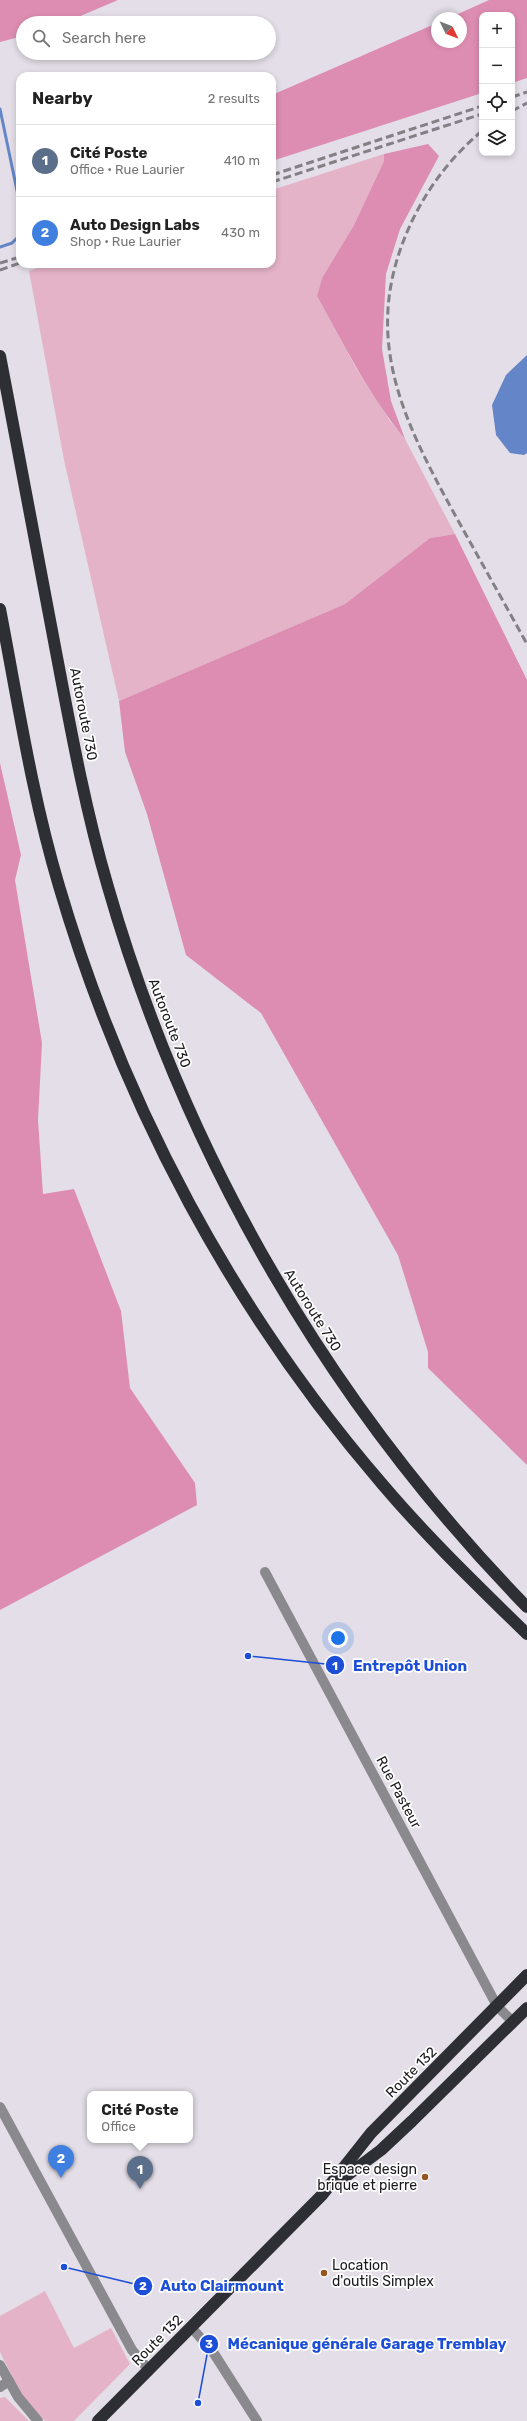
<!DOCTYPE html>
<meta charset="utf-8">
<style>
body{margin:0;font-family:Rubik,sans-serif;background:#f6f6f6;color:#222}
.controls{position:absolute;right:12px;top:12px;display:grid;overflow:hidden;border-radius:8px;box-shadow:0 2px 6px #0003}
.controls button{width:36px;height:36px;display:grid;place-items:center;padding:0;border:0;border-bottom:1px solid #e0e0e0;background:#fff;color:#222;font:20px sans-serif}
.compass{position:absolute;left:431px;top:12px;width:36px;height:36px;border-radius:50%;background:#fff;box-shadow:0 2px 6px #0003;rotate:133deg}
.you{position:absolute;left:338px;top:1638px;width:14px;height:14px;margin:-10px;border:3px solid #fff;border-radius:50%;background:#1a73e8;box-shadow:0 0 0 6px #1a73e833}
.badge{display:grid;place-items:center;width:26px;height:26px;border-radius:50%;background:#ea580c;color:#fff;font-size:13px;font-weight:700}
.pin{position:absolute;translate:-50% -33px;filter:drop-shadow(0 1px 2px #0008)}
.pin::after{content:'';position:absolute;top:21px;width:14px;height:12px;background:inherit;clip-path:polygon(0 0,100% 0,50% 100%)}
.popup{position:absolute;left:87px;top:2091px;width:106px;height:52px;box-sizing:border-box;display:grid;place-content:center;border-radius:8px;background:#fff;filter:drop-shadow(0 1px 3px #0005);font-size:13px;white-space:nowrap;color:#767676}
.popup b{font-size:15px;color:#222}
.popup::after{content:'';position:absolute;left:50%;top:100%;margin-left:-8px;border:8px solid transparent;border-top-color:#fff}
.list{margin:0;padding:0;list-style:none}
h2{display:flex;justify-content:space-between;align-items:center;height:52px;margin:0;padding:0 16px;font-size:17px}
h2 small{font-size:13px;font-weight:400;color:#767676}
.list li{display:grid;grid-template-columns:26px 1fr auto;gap:12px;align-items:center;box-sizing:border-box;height:72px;padding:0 16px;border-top:1px solid #e0e0e0}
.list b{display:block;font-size:15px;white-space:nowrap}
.list p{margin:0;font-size:13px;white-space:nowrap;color:#767676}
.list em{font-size:13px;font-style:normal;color:#767676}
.icon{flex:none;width:22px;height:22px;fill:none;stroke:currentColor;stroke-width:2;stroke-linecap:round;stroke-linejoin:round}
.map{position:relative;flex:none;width:527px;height:2421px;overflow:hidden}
.search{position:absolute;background:#fff;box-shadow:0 2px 6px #0003;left:16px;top:16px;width:260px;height:44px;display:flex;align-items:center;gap:10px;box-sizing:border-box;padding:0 14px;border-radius:22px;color:#767676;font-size:15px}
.panel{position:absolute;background:#fff;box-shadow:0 2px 6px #0003;left:16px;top:72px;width:260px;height:196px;border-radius:12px}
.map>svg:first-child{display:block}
</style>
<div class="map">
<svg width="527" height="2421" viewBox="0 0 527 2421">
<rect width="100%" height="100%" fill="#e3dee7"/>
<!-- green -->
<g fill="#e5b3c8">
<polygon points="384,154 384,161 354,225 322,278 317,296 356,368 390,421 405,439 455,534 430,538 345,604 119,701 64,460 29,271 50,264 272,264 272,190"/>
<polygon points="45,2291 74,2348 111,2328 130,2364 74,2421 45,2421 24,2400 0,2352 0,2316"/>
<polygon points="5,2397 29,2421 0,2421 0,2398"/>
</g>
<!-- forest -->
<g fill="#dd8db1">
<polygon points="0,0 118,0 64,23 23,23 23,36 0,42"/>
<polygon points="489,0 527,0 527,78 512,83 512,15 482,15 482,93 272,161 272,95 437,23 437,42 461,42 461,18 449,18"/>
<path d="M428,144L439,156L400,229L386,274L382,349L391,401L405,439C369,395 344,345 317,296L322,278L354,225L384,161V154Z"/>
<polygon points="455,534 527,680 527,1465 428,1368 428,1352 398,1255 261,1013 186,955 147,814 125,752 119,701 345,604 430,538"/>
<polygon points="0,763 21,855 15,880 42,1043 38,1120 43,1194 74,1189 121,1311 130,1388 195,1483 197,1505 0,1610"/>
</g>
<!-- water -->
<polygon fill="#6485c7" points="527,355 527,453 524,455 510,453 496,435 492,405 506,375"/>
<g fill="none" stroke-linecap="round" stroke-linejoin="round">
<!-- stream -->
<g stroke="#6485c7" stroke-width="3">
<polyline points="0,109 20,205"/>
<polyline points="0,247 12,243 20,235"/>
</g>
<!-- street -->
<g stroke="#8a8a8e" stroke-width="10">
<polyline points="265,1572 497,2006 513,2022"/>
<polyline points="0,2107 132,2350 149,2370"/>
<polyline points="191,2327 213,2352 257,2421"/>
<polyline points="0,2365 18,2397 38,2421"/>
<polyline points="0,2387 9,2381"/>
</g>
<!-- highway -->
<g stroke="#2e2e35" stroke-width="12">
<path d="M0,356C18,449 35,542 53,636C69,720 84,805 108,887C186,1158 330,1405 527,1607"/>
<path d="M0,609C18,702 32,796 59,886C124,1107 233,1311 383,1485C428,1538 478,1586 527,1634"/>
<polyline points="337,2183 381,2150 412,2121 527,2008"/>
<polyline points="98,2421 322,2195 371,2133 527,1975"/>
</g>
<!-- rail -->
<g stroke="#827f85" stroke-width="3" stroke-dasharray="8 4" stroke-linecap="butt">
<polyline points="512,97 527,92"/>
<polyline points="512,111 527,103"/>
<path d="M482,131C452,156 429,186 412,221C359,333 401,416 455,515C479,558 503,601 527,644"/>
<polyline points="272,175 482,106"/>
<polyline points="272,182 482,114"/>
<polyline points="0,263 20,257"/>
<polyline points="0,270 20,263"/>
</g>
</g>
<!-- markers -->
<g fill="#95561e" stroke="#fff" stroke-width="1.5">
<circle cx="425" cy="2177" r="4"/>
<circle cx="324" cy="2273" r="4"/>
</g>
<g text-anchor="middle" stroke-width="3.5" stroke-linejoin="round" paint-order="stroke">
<!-- street labels -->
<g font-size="14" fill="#1b191d" stroke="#fff">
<text transform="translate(84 714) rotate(79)" y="5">Autoroute 730</text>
<text transform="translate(170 1023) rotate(69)" y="5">Autoroute 730</text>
<text transform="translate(313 1310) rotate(58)" y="5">Autoroute 730</text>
<text transform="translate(399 1792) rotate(62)" y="5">Rue Pasteur</text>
<text transform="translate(411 2072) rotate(-45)" y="5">Route 132</text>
<text transform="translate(157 2340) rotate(-45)" y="5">Route 132</text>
</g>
<!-- poi labels -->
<g font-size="14" fill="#1b191d" stroke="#fff" text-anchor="end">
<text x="417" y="2174">Espace design<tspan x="417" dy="16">brique et pierre</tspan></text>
<text x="332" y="2270" text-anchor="start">Location<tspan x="332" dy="16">d'outils Simplex</tspan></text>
</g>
</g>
<!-- callouts -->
<path fill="none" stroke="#1d4ed8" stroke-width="1.5" d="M248 1656L335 1665M64 2267L143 2286M198 2403L209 2344"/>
<g fill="#1d4ed8" stroke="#fff" stroke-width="1.5">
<circle cx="248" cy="1656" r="4"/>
<circle cx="64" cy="2267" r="4"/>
<circle cx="198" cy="2403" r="4"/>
<circle cx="335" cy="1665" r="10"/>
<circle cx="143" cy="2286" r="10"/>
<circle cx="209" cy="2344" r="10"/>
</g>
<g font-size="12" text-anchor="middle" font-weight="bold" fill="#fff">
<text x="335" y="1670">1</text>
<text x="143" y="2290">2</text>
<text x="209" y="2348">3</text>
</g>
<g font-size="15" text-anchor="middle" font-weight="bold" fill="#1d4ed8" stroke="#fff" stroke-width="3.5" stroke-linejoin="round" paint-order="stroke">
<text x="410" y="1671">Entrepôt Union</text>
<text x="222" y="2291">Auto Clairmount</text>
<text x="367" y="2349">Mécanique générale Garage Tremblay</text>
</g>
</svg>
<div class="controls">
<button>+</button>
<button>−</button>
<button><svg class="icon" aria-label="locate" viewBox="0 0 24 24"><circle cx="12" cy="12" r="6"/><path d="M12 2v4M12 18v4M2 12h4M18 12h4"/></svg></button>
<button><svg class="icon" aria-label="layers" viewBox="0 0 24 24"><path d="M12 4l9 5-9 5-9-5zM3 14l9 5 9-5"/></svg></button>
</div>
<svg class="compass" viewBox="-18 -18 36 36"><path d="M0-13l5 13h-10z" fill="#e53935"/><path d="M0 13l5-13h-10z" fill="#767676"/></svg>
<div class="you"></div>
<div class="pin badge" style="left:140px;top:2189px;background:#5c6f8a">1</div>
<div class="popup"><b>Cité Poste</b>Office</div>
<div class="pin badge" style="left:61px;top:2178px;background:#3f7fe0">2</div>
<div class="search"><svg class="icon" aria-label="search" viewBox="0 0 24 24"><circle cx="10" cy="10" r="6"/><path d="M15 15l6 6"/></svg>Search here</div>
<section class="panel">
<h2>Nearby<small>2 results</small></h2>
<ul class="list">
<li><span class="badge" style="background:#5c6f8a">1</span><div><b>Cité Poste</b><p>Office · Rue Laurier</p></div><em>410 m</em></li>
<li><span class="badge" style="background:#3f7fe0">2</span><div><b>Auto Design Labs</b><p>Shop · Rue Laurier</p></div><em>430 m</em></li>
</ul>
</section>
</div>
